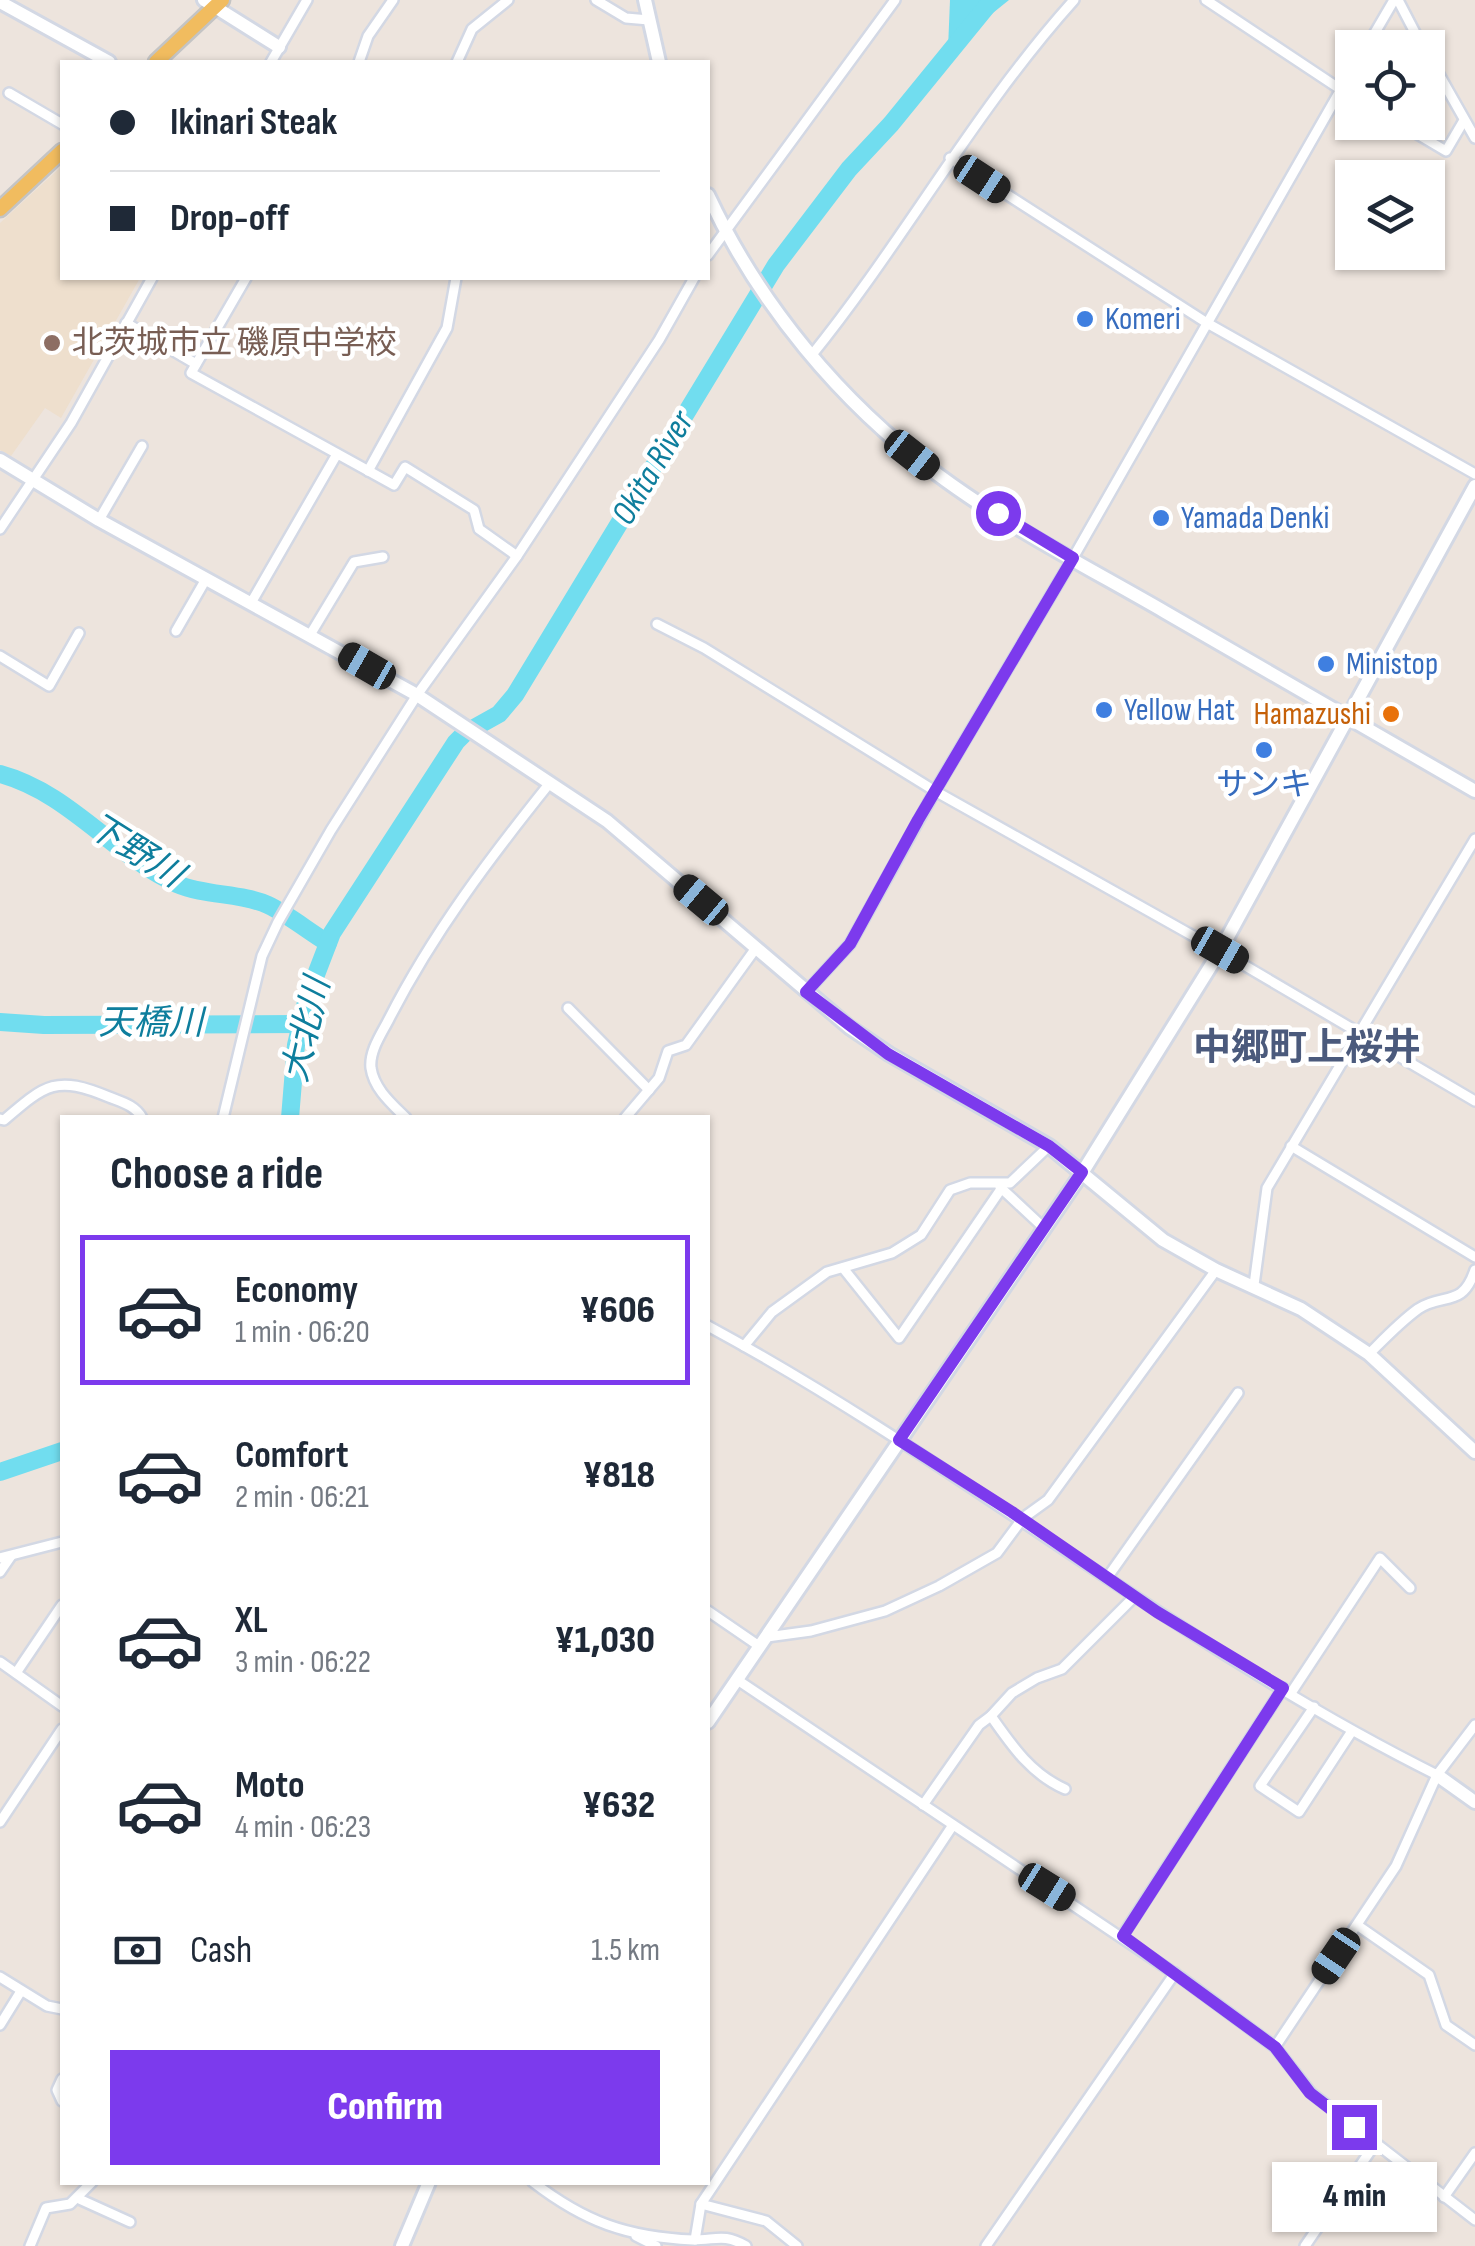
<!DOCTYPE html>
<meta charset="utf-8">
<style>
:root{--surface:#fff;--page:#f6f6f7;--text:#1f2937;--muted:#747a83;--line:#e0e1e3;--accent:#7c3aed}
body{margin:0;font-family:"Sofia Sans Condensed","Noto Sans JP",sans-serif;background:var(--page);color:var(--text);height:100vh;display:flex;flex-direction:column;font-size:38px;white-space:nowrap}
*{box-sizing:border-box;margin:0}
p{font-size:32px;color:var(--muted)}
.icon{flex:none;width:55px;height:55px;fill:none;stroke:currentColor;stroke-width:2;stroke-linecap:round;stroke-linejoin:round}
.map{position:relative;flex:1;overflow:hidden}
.drawer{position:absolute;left:60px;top:1115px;width:650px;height:1070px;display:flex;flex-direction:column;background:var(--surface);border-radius:0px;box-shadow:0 2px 8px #0004}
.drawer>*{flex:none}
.guide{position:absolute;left:60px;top:60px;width:650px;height:220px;border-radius:0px;box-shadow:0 2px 8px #0004;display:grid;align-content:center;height:220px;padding:0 50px;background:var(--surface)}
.fabs{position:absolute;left:1335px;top:30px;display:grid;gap:20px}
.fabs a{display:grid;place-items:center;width:110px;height:110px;border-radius:0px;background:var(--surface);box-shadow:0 2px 8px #0004;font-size:50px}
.end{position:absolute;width:45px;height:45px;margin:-22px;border:12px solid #7c3aed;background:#fff;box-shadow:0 0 0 5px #fff}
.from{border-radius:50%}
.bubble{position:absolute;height:70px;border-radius:0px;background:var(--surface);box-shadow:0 2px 8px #0004;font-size:32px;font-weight:800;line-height:70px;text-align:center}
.car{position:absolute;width:30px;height:60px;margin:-30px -15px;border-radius:12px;box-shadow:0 0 8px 2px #0007;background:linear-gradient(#222 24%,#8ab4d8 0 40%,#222 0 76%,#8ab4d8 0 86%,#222 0)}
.guide b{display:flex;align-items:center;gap:35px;height:95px;font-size:38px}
.guide b+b{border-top:2px solid var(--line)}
.guide i{width:25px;height:25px;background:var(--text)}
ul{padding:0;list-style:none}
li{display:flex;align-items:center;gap:30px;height:150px;margin:0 20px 15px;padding:0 30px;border:5px solid transparent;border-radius:0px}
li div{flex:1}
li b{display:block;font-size:38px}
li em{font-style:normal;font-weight:800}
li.current{border-color:var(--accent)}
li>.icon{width:90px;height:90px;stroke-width:1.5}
h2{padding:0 50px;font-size:45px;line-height:120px}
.pay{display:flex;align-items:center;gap:25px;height:110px;padding:0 50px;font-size:38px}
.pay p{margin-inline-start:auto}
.button{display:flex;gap:20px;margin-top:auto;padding:20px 50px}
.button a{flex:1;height:115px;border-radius:0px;background:var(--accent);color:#fff;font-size:40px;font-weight:800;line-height:115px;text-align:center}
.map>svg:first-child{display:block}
</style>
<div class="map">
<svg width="1475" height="2246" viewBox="0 0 1475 2246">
<rect width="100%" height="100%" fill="#ede4dd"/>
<!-- education -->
<path fill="#eedfcd" d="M62,166V278H140L61,418L45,408L11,456L0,450V223Z"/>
<!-- water -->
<path fill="#71ddef" d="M950,0H1009L948,49Z"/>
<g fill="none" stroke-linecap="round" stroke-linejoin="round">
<!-- river -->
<g stroke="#71ddef" stroke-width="18">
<path d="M0,774C70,793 113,855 177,884C205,896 242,893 268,905C289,915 308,931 328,943"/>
<path d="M0,1022L44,1025L301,1024"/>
<path d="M290,1118L296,1045L307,998L332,933L456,742L465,733L499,714L515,695L776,265L849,169L891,124L992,0"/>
<path d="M0,1472L62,1451"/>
</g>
<!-- street casing -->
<g stroke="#d3d8e4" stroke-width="14">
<g id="street">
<path d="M596,0L626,18L649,20"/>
<path d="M1206,0L1352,97"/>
<path d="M1398,0L1423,48"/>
<path d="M1366,48L1394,0"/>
<path d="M1428,55L1475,138"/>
<path d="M271,62L307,0"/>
<path d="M359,62L368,36L393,0"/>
<path d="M457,62L472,29L508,0"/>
<path d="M9,93L62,124"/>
<path d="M1397,122L1446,151L1463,122"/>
<path d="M950,158L1207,323L1475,474"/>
<path d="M708,255L895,0"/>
<path d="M246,278L191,373L394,485L405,467L474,510L479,529L517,556"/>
<path d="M126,323L196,364"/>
<path d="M811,356C904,241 975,110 1074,0"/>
<path d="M368,471L447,328L456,278"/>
<path d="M99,520L142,446"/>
<path d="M0,529L71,423L152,278"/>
<path d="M251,603L337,454"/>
<path d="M657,624L704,648L935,791L1220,951L1475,1101"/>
<path d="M176,631L206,579"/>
<path d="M310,635L354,562L383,557"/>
<path d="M0,656L49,686L79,633"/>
<path d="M806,992L850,944L935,791L1073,558L1352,70"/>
<path d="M568,1008L649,1090"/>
<path d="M223,1118L262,956L278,922L331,830L417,695L517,556L659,340L694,278"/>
<path d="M406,1118C392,1104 374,1089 371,1068C369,1051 382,1033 389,1019C433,933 489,859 549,784"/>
<path d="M625,1118L659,1078L668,1051L686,1045L756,948"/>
<path d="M0,1119L4,1120C46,1084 56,1075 109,1097C121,1102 135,1105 142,1118"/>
<path d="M1291,1146L1475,1257"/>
<path d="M1000,1187L1044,1228"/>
<path d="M843,1268L899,1338L1001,1189"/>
<path d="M1254,1285L1267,1188L1475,839"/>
<path d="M708,1326C959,1462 1181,1648 1437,1775"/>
<path d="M744,1346L772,1312L827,1272L892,1253L921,1235L950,1190L970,1183H1010L1049,1146"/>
<path d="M1369,1354C1385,1338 1400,1322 1418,1309C1443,1292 1462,1309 1475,1270"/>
<path d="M0,1558L62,1542"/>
<path d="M0,1572L11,1556"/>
<path d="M1107,1578L1238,1393"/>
<path d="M708,1611L759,1646"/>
<path d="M767,1637L811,1631L885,1611L939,1586L997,1553L1023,1518L1048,1500L1216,1270"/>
<path d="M0,1662L62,1706"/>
<path d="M16,1673L62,1605"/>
<path d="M736,1679L1180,1977L1275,2047L1311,2093L1475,2220"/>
<path d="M1291,1693L1380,1558L1410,1588"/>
<path d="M1314,1707L1260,1786L1299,1812L1352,1731"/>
<path d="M991,1716L1012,1693L1037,1678L1062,1669L1134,1597"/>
<path d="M923,1805L979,1725L991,1716C1012,1746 1031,1774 1065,1789"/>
<path d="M0,1822L62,1729"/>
<path d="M1357,1925L1429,1975L1446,2025L1475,2045"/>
<path d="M1123,1935L1283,1688"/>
<path d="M0,1977L47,2006L62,2009"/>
<path d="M0,2025L21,1991"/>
<path d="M1275,2047L1396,1866L1437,1775L1475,1725"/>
<path d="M62,2079L57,2090L62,2101"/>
<path d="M533,2182C585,2222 627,2237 693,2240C717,2240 723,2233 746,2246"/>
<path d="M1444,2197L1475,2153"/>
<path d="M77,2198L130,2222"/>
<path d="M701,2204L766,2221L797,2246"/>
<path d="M636,2236L656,2246"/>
<path d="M695,2240L701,2204L953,1825"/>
<path d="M30,2246L46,2208L70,2204L92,2182"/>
<path d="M986,2246L1175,1973"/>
<path d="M1305,2246L1375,2144"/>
</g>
</g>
<!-- secondary casing -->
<g stroke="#d3d8e4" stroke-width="18">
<g id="secondary">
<path d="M204,0L279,47"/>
<path d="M645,0L659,62"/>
<path d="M0,2L109,62"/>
<path d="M708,195C759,304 840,402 937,474C1008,527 1089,568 1165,612C1269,671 1372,731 1475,791"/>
<path d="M0,460L99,520L417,695L607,821L849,1027L889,1054L1049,1146L1163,1240L1216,1270L1301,1309L1369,1354L1475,1452"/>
<path d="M708,1722L1082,1173L1220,951L1475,486"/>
<path d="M1437,1775L1475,1802"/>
<path d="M402,2246L429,2182"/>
</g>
</g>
<!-- primary casing -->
<g stroke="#c4c4c4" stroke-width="19">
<g id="primary">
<path d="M156,62L222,0"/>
<path d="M0,209L62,151"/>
</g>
</g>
<!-- street -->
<use href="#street" stroke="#fff" stroke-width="9"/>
<!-- secondary -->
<use href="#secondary" stroke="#fff" stroke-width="12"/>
<!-- primary -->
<use href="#primary" stroke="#f1bc5f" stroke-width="14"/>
</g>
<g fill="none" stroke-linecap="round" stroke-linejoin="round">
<!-- route -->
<path stroke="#7c3aed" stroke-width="12" d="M998,513L1073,558L918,820L850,944L806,992L888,1054L1049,1146L1082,1172L899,1440L1012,1512L1157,1612L1283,1688L1123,1936L1275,2047L1310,2093L1354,2127"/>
</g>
<!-- markers -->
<g fill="#3f7fe0" stroke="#fff" stroke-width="4">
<circle cx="1085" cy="319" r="10"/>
<circle cx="1161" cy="518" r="10"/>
<circle cx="1326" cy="664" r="10"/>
<circle cx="1104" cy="710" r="10"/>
<circle cx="1264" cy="750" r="10"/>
</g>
<circle fill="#8d6e63" stroke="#fff" stroke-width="4" cx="52" cy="343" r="10"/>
<circle fill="#e8710a" stroke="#fff" stroke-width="4" cx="1391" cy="714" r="10"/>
<g text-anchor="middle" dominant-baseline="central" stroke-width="9" stroke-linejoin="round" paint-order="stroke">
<!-- shop labels -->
<g font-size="32" fill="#366cbe" stroke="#fff" text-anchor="start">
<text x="1105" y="319">Komeri</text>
<text x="1181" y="518">Yamada Denki</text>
<text x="1346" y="664">Ministop</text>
<text x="1124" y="710">Yellow Hat</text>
<text x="1264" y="785" text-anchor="middle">サンキ</text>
</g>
<!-- education labels -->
<g font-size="32" fill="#785e54" stroke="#fff" text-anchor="start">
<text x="72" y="343">北茨城市立 磯原中学校</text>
</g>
<!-- food labels -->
<g font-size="32" fill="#c56008" stroke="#fff" text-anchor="end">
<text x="1371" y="714">Hamazushi</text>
</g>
<!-- water labels -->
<g font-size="35" font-style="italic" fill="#0e7e9d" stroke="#fff">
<text transform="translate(653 468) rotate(-59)">Okita River</text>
<text transform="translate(135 851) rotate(32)">下野川</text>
<text x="151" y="1023">天橋川</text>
<text transform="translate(307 1030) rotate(-77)">大北川</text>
</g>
<!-- quarter labels -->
<g font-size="38" font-weight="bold" fill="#4b5a7c" stroke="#fff">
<text x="1307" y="1048">中郷町上桜井</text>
</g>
</g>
</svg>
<div class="fabs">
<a><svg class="icon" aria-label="locate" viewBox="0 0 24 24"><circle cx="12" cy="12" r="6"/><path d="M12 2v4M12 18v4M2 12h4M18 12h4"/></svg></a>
<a><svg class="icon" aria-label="layers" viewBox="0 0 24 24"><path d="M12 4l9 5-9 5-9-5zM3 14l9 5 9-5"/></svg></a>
</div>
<i class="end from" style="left:998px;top:513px"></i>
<i class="end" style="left:1354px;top:2127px"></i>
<div class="bubble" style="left:1272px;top:2162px;width:165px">4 min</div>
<i class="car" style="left:982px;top:179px;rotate:123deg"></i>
<i class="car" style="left:912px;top:455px;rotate:128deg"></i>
<i class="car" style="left:367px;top:666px;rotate:300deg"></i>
<i class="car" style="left:701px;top:900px;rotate:310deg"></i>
<i class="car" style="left:1220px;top:950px;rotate:120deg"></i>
<i class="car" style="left:1047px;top:1887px;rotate:122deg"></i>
<i class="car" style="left:1336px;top:1956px;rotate:214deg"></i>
<div class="guide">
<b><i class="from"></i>Ikinari Steak</b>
<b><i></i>Drop-off</b>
</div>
<section class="drawer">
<h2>Choose a ride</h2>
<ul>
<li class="current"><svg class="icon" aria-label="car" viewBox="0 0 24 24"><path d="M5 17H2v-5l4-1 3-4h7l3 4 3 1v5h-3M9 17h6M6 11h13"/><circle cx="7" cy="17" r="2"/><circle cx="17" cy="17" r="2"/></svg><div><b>Economy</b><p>1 min · 06:20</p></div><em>¥606</em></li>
<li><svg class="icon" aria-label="car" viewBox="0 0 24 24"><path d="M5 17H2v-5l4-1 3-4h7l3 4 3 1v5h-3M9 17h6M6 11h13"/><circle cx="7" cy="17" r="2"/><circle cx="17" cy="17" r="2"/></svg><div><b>Comfort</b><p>2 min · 06:21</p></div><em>¥818</em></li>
<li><svg class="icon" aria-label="car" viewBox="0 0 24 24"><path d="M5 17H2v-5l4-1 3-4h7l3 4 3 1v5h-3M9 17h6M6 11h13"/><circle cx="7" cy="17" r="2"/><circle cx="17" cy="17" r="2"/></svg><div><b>XL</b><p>3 min · 06:22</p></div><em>¥1,030</em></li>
<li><svg class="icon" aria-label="car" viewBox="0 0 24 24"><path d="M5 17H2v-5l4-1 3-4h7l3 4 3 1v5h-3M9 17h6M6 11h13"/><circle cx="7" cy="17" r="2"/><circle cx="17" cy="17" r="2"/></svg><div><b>Moto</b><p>4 min · 06:23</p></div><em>¥632</em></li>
</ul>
<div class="pay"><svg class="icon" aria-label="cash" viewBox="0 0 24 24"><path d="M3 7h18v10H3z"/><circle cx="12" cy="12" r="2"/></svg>Cash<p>1.5 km</p></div>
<div class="button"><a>Confirm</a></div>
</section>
</div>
